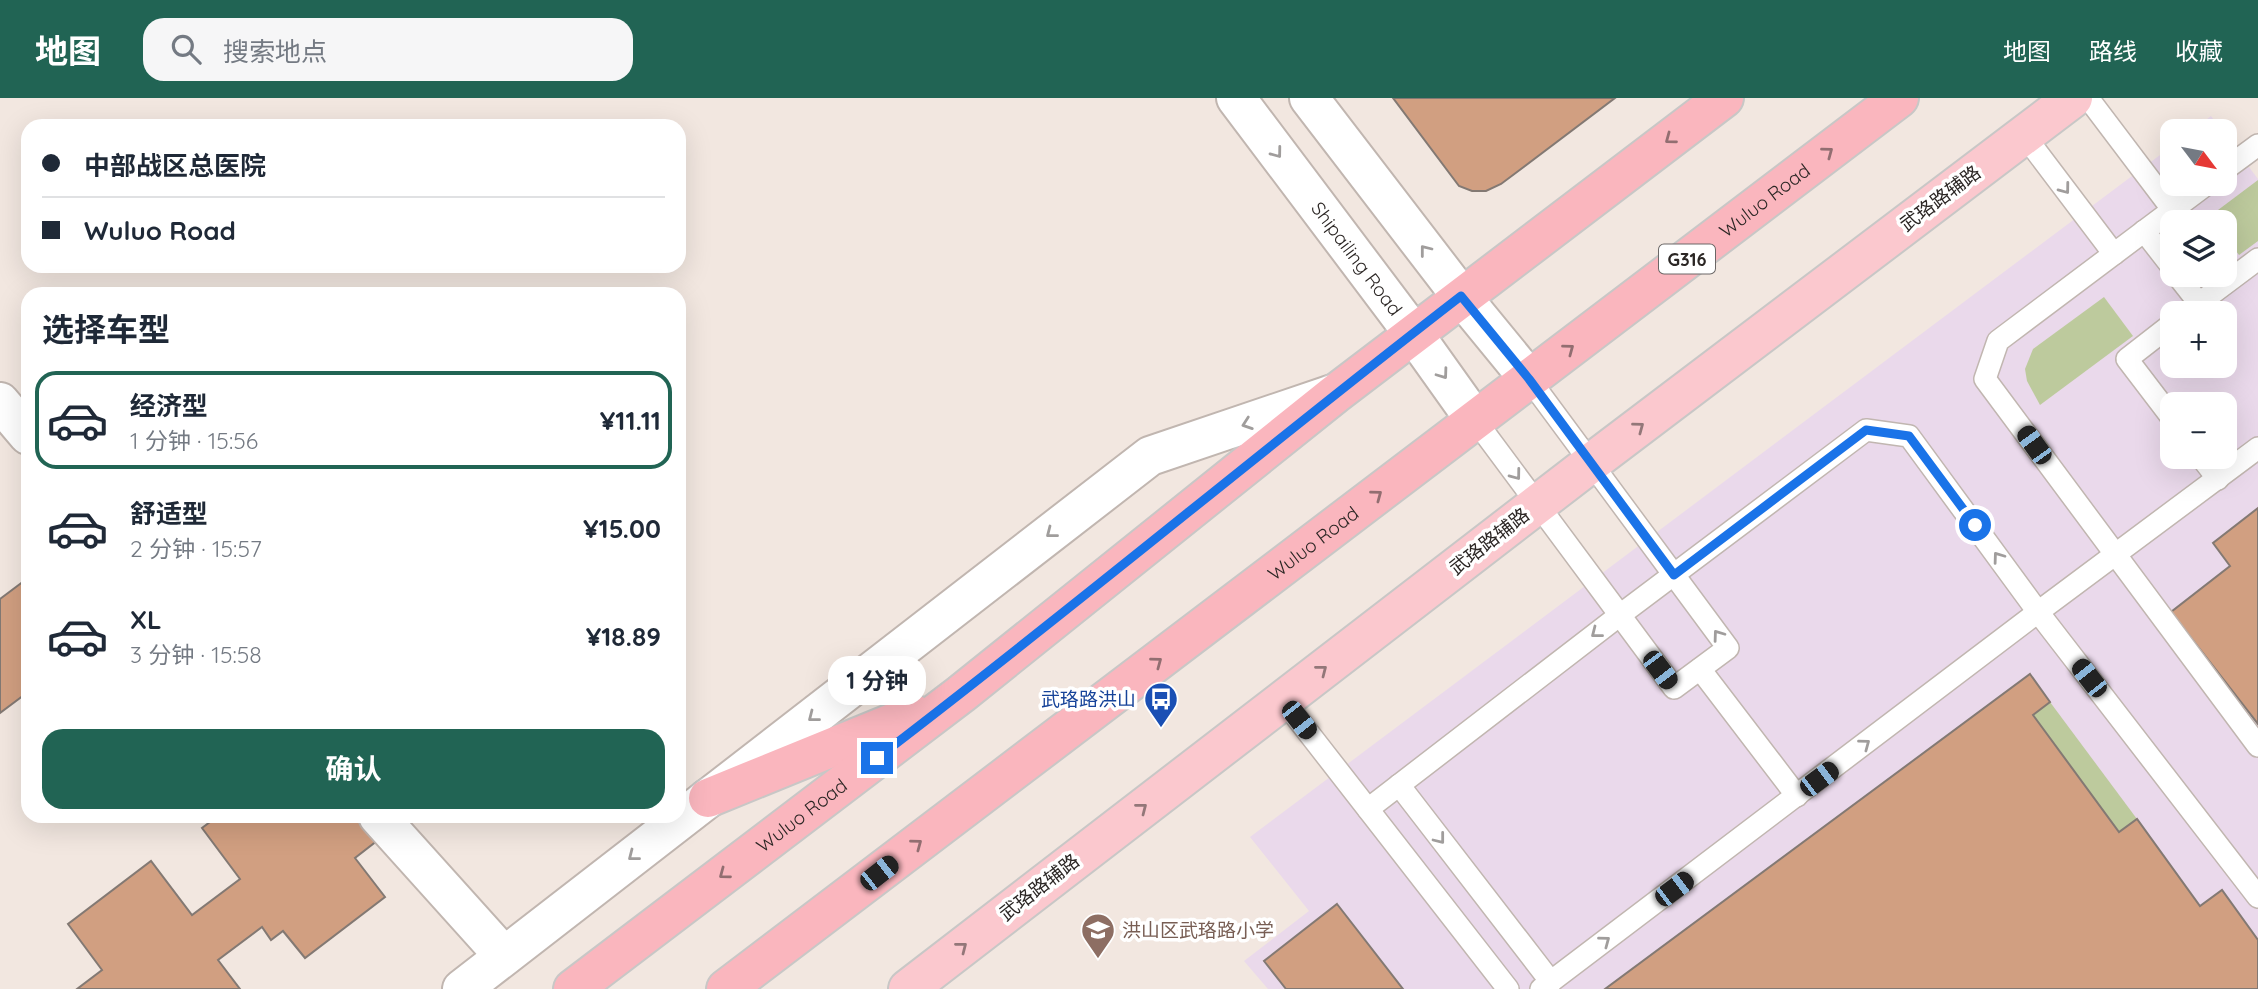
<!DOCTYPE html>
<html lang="zh">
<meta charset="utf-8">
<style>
:root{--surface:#fff;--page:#f6f6f7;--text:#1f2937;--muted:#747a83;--line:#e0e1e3;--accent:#216454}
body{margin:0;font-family:Quicksand,"Noto Sans SC",sans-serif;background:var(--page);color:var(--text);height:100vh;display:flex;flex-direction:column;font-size:26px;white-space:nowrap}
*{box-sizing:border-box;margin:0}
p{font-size:23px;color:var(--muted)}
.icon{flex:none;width:38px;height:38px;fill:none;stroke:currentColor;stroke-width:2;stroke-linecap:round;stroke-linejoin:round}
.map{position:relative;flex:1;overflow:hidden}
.details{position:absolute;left:21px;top:189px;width:665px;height:536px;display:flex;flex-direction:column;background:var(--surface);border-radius:21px;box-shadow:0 7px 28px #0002}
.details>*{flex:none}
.top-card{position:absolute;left:21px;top:21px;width:665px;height:154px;border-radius:21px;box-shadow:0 7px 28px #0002;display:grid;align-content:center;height:154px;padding:0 21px;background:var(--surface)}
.needle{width:46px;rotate:122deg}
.buttons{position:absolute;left:2160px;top:21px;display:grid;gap:14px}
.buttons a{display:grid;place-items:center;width:77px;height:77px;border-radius:14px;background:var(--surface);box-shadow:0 7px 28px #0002;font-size:35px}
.end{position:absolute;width:32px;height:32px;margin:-16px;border:9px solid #1a73e8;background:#fff;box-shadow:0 0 0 4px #fff}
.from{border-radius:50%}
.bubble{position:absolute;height:49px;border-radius:21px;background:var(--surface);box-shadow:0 7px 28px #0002;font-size:23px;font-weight:700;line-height:49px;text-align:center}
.car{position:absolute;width:21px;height:42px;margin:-21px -10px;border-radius:9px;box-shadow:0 0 5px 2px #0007;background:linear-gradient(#222 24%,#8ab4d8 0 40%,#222 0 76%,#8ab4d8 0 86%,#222 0)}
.top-card b{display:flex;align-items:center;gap:24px;height:66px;font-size:26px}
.top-card b+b{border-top:2px solid var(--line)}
.top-card i{width:18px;height:18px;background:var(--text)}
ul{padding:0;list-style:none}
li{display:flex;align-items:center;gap:21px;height:98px;margin:0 14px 10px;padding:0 7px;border:4px solid transparent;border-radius:21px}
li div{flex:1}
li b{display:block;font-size:26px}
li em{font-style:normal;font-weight:700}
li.on{border-color:var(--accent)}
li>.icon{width:63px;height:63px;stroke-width:1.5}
h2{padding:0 21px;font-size:32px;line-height:84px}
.cta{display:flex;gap:14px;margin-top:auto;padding:14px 21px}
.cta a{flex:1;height:80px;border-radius:21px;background:var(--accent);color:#fff;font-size:28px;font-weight:700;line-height:80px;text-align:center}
header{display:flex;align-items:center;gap:42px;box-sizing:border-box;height:98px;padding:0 35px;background:var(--accent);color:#fff}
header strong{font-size:33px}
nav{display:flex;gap:38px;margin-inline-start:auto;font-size:24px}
.search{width:490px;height:63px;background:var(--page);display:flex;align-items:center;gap:18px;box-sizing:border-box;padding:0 24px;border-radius:21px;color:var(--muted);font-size:26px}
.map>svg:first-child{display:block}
</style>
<header>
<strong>地图</strong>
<div class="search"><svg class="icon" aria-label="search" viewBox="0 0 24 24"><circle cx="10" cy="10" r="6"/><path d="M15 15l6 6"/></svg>搜索地点</div>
<nav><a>地图</a><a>路线</a><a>收藏</a></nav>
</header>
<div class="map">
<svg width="2258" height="891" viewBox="0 0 2258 891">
<rect width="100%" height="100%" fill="#f2e7e0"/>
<!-- medical -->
<g fill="#ead9eb" fill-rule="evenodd">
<path d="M2211,18L2222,33H2191Z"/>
<path d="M2224,36L2258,81V891H1268L1244,863L1309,813L1250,739L2172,48V86H2224ZM2172,124H2224V177H2172ZM2172,215H2224V268H2172ZM2172,306H2224V359H2172Z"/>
</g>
<!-- green -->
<g fill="#bdca9d">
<path d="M2258,82V143L2239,157L2224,137V124H2215L2210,118Z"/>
<path d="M2104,199L2133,238L2040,307L2027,283L2025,271L2033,251Z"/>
<path d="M2050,604L2137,721L2119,734L2033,617Z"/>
</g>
<!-- building -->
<g fill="#d19f81" stroke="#837973" stroke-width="2">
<path d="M1393,0H1615L1501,86L1486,93H1472L1459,88Z"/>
<path d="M2258,410V626L2171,514L2230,468L2213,445Z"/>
<path d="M28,480V594L0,615V501Z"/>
<path d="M2030,576L2050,604L2033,617L2119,734L2137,721L2200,808L2222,792L2258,842V891H1605Z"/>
<path d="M218,718H359L378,742L355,760L385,799L305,860L283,833L271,842L262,829L218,862L240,891H77L102,872L68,826L151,763L192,817L240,781L202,730Z"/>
<path d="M1337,806L1403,891H1286L1264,863Z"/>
</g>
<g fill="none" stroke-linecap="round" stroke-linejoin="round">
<!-- service casing -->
<g stroke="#c1b6b0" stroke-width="24">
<g id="service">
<path d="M2088,0L2172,111"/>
<path d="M2024,37L2114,156"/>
<path d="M2224,72L2258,47"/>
<path d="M2207,86L1998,243L1985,281L2258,648"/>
<path d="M2144,133L2172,169"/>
<path d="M2177,177L2199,205"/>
<path d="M2186,215L2258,161"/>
<path d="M2172,226L2127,261L2172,320"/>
<path d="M1475,322L1674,590L1728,550L1529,281"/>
<path d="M2201,359L2218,381"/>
<path d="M1700,571L1797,698"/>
<path d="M1283,602L1508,891"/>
<path d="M1399,687L1551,884"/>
<path d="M1368,711L1620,517L1866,332L1909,338L2038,514L2258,799"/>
<path d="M1541,891L2038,514L2258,350"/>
</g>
</g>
<!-- minor casing -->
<g stroke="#c1b6b0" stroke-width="42">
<g id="minor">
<path d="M0,304L28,337"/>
<path d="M378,718L504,858"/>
<path d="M462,891L1150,358L1333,296"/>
</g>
</g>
<!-- secondary casing -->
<g stroke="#c1b6b0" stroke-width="42">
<g id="secondary">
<path id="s1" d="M1236,0L1413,235L1475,322"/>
<path d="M1309,0L1461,198L1529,281"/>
</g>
</g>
<!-- primary casing -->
<g stroke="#c8c7c6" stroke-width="42">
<path id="primary" d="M908,891L1591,365L2073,0"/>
</g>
<!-- trunk casing -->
<g stroke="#c8c7c6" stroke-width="42">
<g id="trunk">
<path d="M708,700L914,616"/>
<path id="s2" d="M573,891L961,596L1335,296L1724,0"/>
<path id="s3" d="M726,891L1899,0"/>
</g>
</g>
<!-- service -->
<use href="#service" stroke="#fff" stroke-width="21"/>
<!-- minor -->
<use href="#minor" stroke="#fff" stroke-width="38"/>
<!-- secondary -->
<use href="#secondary" stroke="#fff" stroke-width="38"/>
<!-- primary -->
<use href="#primary" stroke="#fbc8ce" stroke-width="38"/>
<!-- trunk -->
<use href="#trunk" stroke="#fab6be" stroke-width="38"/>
</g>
<!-- one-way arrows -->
<defs><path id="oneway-chevron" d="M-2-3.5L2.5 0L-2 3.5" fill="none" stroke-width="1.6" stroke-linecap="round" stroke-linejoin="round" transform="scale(1.75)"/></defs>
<g stroke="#926e71">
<use href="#oneway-chevron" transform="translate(1670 41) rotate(143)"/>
<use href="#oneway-chevron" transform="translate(1828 54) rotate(-37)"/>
<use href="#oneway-chevron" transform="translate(1569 251) rotate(-37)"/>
<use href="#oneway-chevron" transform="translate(1377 397) rotate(-37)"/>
<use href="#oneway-chevron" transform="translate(1157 564) rotate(-37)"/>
<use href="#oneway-chevron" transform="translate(917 746) rotate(-37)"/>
<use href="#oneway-chevron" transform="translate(724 776) rotate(143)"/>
</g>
<g stroke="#a09d9c">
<use href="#oneway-chevron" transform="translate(1277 55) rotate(53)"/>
<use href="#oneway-chevron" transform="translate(2065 91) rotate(53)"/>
<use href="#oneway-chevron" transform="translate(1425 152) rotate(-128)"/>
<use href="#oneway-chevron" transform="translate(1443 276) rotate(54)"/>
<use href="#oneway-chevron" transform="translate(1247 326) rotate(161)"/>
<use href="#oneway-chevron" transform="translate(1516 377) rotate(53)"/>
<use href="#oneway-chevron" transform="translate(1051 435) rotate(142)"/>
<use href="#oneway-chevron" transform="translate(1998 459) rotate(-126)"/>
<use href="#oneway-chevron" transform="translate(1596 535) rotate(142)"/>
<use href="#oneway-chevron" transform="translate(1718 537) rotate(-126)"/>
<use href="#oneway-chevron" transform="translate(813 619) rotate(142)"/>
<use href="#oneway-chevron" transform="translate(1865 646) rotate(-37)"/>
<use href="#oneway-chevron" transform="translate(1440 741) rotate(52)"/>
<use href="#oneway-chevron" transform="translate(633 758) rotate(142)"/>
<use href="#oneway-chevron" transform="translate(1605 843) rotate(-37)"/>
</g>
<g stroke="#937779">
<use href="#oneway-chevron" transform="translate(1639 329) rotate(-37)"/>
<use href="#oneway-chevron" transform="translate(1322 572) rotate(-38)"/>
<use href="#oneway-chevron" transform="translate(1142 710) rotate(-38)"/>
<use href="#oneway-chevron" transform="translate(962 849) rotate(-38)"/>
</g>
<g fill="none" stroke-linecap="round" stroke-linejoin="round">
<!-- route -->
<path stroke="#1a73e8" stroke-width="9" d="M877,660C1074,510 1264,350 1461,198L1529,281L1674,477L1866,332L1909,338L1975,427"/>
</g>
<!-- icons -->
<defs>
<g id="bus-pin" transform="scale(1.75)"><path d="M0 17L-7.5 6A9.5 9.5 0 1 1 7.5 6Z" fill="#1a4fb4" stroke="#fff"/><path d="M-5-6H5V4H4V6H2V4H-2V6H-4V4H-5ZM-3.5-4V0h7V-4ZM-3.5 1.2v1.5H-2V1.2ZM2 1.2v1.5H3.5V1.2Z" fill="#fff"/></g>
<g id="school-pin" transform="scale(1.75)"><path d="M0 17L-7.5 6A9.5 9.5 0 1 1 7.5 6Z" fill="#8d6e63" stroke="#fff"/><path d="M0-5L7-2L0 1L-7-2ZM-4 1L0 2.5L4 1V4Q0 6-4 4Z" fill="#fff"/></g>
</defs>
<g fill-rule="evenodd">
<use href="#bus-pin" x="1161" y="601"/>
<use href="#school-pin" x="1098" y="832"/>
</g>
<g text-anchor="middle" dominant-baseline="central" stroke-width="7" stroke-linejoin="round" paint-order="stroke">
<!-- shield labels -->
<rect fill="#fff" stroke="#6b6766" stroke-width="2" x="1659" y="146.5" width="56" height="29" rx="5"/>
<g font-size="18" font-weight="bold" fill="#2b2624">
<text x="1687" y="161">G316</text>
</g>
<!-- street labels -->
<g font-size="19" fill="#2b2624" stroke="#fff">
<text transform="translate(1940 100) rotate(-37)">武珞路辅路</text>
<text stroke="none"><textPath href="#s3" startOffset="1304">Wuluo Road</textPath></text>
<text stroke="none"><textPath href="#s1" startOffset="201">Shipailing Road</textPath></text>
<text transform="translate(1489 443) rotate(-38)">武珞路辅路</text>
<text stroke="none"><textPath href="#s3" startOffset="737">Wuluo Road</textPath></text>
<text stroke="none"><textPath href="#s2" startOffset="287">Wuluo Road</textPath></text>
<text transform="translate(1039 789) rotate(-38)">武珞路辅路</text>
</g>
<!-- transit labels -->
<g font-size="19" fill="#164399" stroke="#fff" text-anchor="end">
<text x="1136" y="601">武珞路洪山</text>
</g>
<!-- education labels -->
<g font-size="19" fill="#785e54" stroke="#fff" text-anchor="start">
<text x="1122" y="832">洪山区武珞路小学</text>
</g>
</g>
</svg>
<div class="buttons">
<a><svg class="needle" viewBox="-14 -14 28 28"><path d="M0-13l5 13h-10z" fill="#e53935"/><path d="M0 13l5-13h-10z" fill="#747a83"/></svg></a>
<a><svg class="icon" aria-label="layers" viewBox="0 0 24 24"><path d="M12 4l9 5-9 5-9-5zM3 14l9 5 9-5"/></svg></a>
<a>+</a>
<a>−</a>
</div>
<i class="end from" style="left:1975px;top:427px"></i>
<i class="end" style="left:877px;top:660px"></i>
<div class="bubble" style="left:828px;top:558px;width:98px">1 分钟</div>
<i class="car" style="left:2034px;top:347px;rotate:324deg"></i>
<i class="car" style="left:1660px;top:572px;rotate:143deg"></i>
<i class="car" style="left:2089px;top:580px;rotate:322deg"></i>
<i class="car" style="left:1299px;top:622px;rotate:142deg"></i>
<i class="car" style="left:1819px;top:681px;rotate:53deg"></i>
<i class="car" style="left:879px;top:775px;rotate:52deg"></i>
<i class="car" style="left:1674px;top:791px;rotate:53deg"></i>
<div class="top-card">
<b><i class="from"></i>中部战区总医院</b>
<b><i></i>Wuluo Road</b>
</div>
<section class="details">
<h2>选择车型</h2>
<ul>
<li class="on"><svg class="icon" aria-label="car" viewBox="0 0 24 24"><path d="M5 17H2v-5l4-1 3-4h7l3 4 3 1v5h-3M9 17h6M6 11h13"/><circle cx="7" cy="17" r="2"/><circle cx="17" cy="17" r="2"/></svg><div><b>经济型</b><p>1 分钟 · 15:56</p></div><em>¥11.11</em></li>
<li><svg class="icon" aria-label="car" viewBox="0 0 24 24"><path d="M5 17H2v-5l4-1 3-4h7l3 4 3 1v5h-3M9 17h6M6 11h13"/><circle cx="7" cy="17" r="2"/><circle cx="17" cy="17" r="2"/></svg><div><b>舒适型</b><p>2 分钟 · 15:57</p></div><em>¥15.00</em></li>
<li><svg class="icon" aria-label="car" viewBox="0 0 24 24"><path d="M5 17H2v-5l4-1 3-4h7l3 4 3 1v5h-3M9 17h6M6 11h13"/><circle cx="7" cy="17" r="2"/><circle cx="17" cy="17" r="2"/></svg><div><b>XL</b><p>3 分钟 · 15:58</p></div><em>¥18.89</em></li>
</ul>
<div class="cta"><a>确认</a></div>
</section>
</div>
